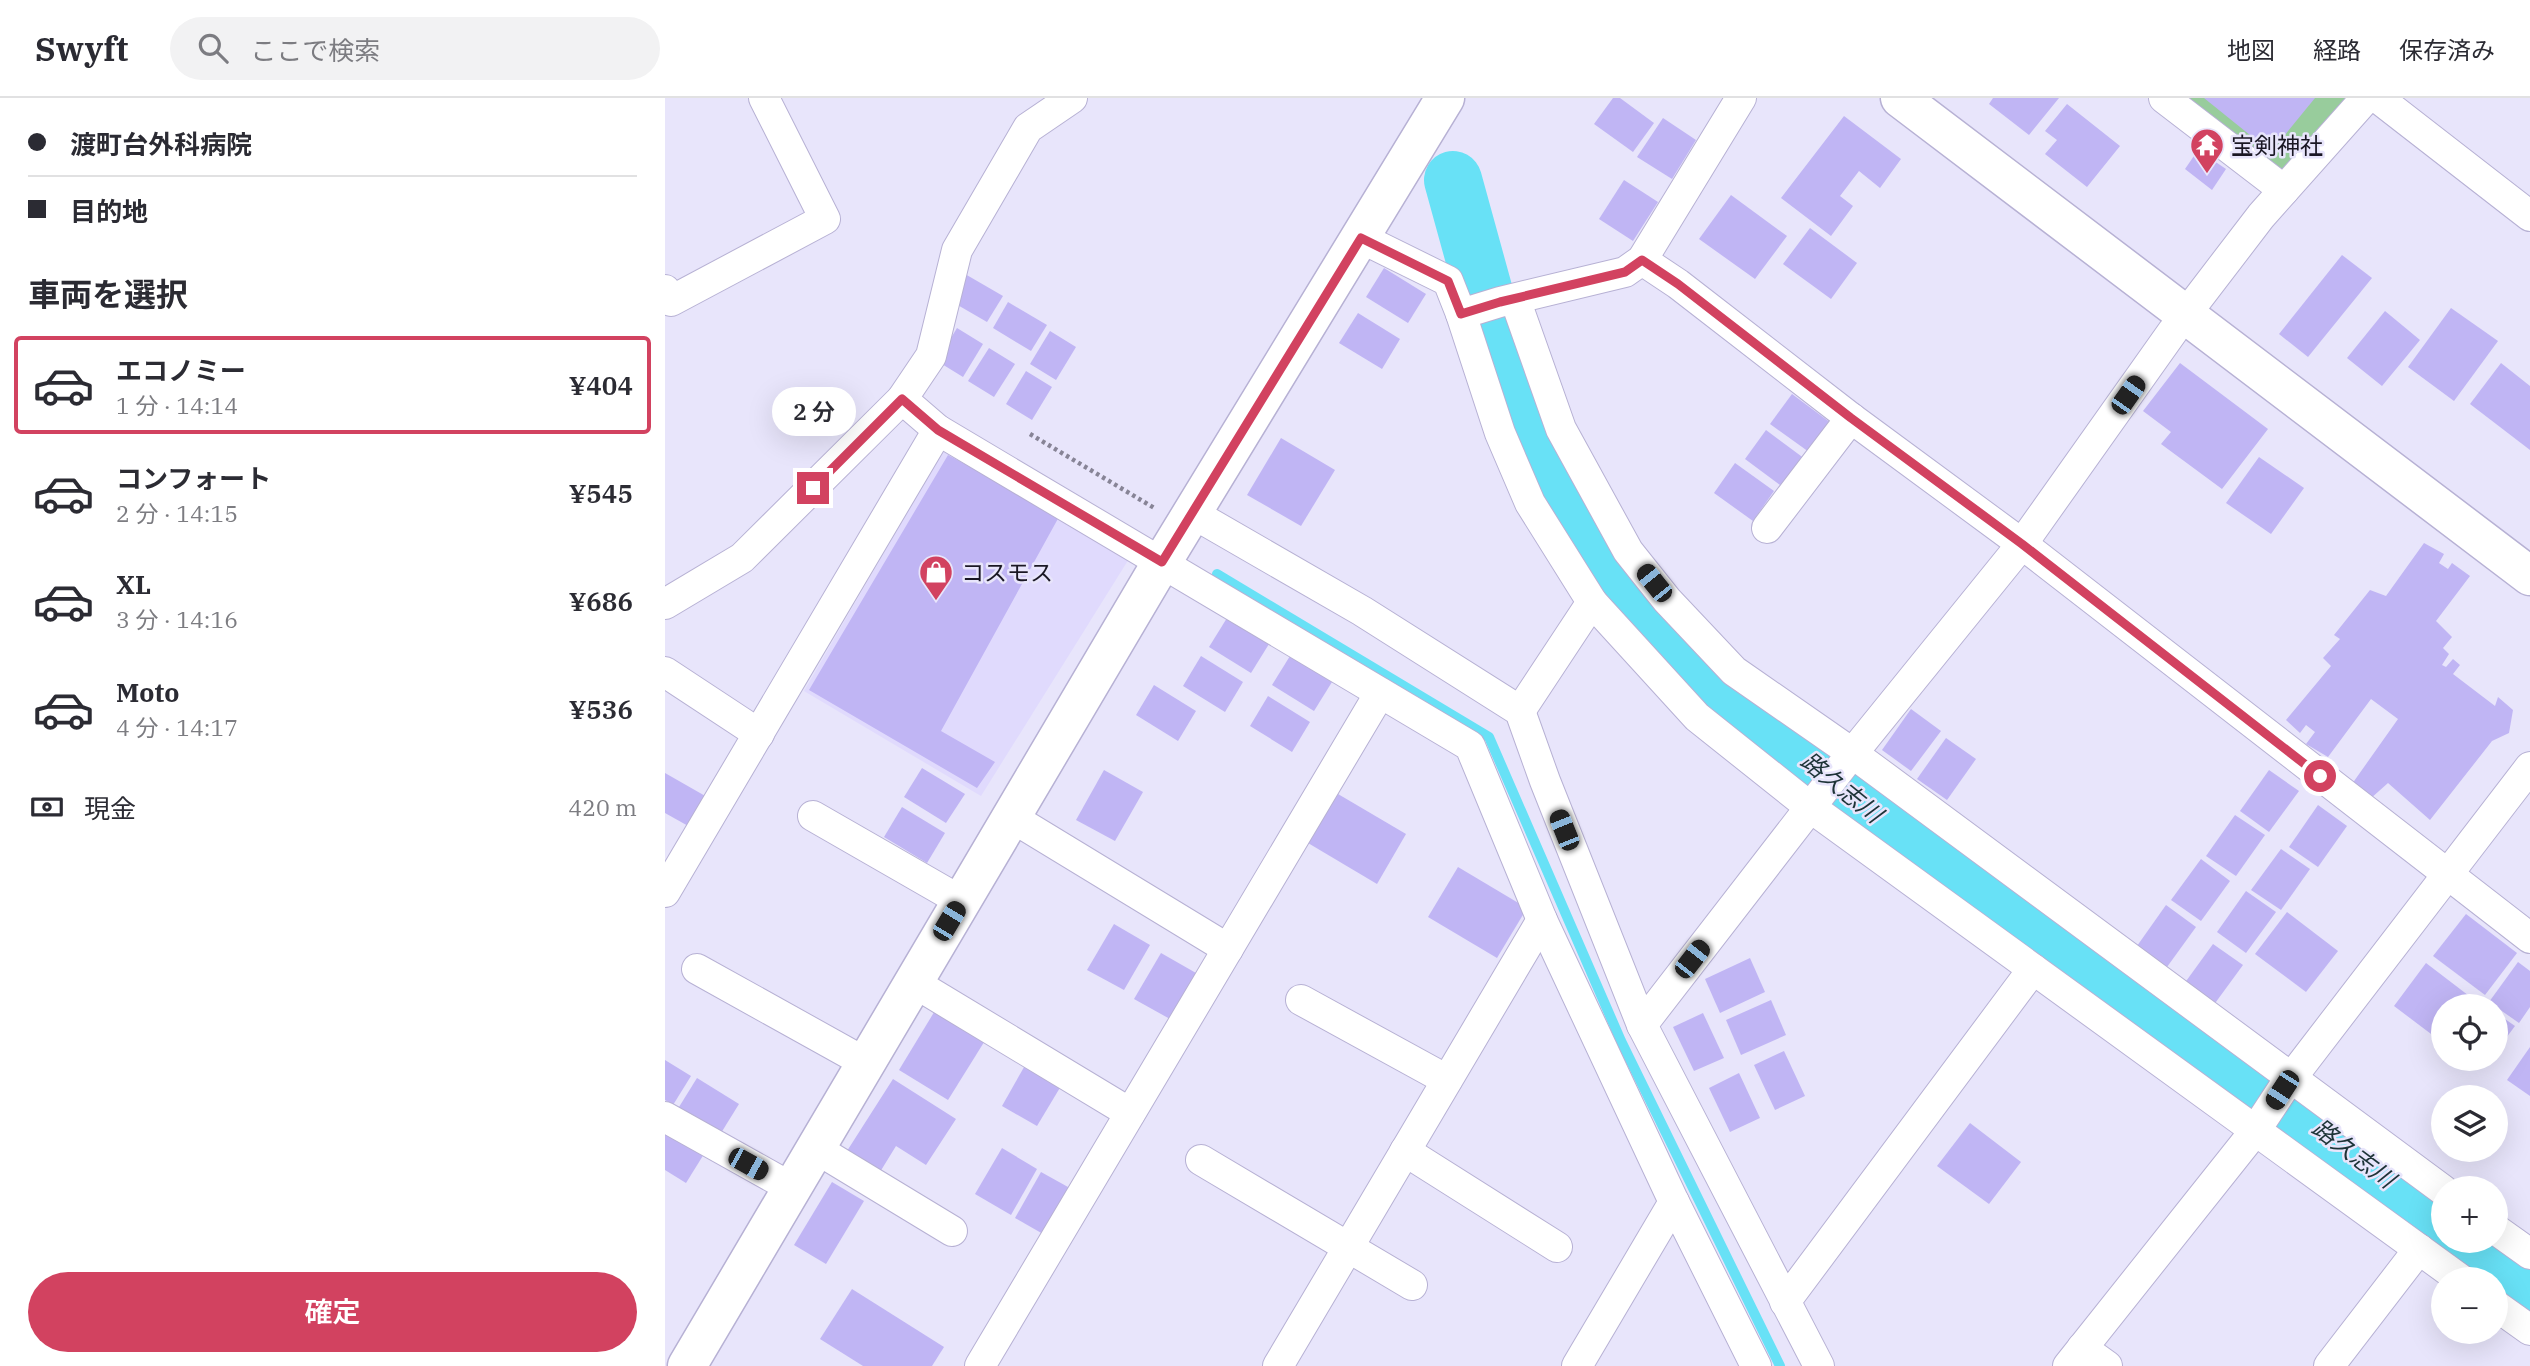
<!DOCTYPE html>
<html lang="ja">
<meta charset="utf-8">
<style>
:root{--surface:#fff;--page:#f2f2f3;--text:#2b2b33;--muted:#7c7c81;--line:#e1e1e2;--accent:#d24260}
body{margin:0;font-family:"IBM Plex Serif","Noto Sans JP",serif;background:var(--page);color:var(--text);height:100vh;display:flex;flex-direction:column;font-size:26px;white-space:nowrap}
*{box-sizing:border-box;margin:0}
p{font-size:23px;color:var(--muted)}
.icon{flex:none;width:38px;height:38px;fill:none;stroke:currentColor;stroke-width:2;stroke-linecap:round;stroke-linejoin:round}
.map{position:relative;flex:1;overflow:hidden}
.drawer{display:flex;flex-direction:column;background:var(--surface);width:665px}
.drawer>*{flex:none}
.top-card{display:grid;align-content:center;height:154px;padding:0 28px;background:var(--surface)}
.controls{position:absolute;left:1766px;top:896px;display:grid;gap:14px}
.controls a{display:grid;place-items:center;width:77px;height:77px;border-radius:50%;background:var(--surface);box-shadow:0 7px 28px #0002;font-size:35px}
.end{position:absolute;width:32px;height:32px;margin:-16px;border:9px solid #d24260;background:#fff;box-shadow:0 0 0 4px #fff}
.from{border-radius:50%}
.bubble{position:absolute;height:49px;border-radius:24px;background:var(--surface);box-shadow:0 7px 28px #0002;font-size:23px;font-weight:600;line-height:49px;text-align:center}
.car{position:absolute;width:21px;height:42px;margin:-21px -10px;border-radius:9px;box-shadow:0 0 5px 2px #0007;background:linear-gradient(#222 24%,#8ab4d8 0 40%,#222 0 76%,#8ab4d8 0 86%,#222 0)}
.top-card b{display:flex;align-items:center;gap:24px;height:66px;font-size:26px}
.top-card b+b{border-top:2px solid var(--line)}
.top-card i{width:18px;height:18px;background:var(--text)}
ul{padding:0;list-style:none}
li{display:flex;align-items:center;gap:21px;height:98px;margin:0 14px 10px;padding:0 14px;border:4px solid transparent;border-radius:7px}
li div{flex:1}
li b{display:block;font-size:26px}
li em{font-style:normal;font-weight:600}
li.current{border-color:var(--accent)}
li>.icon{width:63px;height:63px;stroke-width:1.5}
h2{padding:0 28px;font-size:32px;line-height:84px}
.pay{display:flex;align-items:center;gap:18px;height:77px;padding:0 28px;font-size:26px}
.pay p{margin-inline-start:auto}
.cta{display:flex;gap:14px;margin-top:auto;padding:14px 28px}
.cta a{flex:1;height:80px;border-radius:42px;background:var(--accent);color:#fff;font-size:28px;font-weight:600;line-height:80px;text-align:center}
header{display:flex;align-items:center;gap:42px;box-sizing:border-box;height:98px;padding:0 35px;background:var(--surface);border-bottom:2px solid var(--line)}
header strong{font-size:33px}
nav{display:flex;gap:38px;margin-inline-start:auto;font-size:24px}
.search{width:490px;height:63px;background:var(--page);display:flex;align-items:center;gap:18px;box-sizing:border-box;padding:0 24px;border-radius:38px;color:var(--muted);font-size:26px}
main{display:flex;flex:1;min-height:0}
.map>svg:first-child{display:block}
</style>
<header>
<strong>Swyft</strong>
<div class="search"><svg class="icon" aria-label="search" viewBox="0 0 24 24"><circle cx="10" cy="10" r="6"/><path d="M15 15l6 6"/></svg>ここで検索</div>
<nav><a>地図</a><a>経路</a><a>保存済み</a></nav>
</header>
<main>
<section class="drawer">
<div class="top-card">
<b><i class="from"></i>渡町台外科病院</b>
<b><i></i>目的地</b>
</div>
<h2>車両を選択</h2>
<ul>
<li class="current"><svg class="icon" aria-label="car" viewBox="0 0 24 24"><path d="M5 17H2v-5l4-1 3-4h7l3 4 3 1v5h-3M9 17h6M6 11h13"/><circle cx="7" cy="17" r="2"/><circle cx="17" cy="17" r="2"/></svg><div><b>エコノミー</b><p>1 分 · 14:14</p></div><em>¥404</em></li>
<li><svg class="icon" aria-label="car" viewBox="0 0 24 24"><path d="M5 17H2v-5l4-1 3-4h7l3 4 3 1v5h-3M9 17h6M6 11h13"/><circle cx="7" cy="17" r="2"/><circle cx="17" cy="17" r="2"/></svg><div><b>コンフォート</b><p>2 分 · 14:15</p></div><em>¥545</em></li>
<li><svg class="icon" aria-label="car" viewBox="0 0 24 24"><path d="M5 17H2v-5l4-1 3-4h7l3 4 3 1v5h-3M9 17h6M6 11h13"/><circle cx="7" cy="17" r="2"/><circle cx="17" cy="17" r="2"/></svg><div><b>XL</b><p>3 分 · 14:16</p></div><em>¥686</em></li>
<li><svg class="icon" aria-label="car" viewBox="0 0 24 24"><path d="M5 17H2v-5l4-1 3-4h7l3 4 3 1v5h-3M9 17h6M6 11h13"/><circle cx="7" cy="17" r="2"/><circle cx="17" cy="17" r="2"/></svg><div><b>Moto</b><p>4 分 · 14:17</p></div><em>¥536</em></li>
</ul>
<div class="pay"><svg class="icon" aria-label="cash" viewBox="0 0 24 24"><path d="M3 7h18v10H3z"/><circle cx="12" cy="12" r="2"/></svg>現金<p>420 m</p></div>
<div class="cta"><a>確定</a></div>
</section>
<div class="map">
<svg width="1865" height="1268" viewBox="0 0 1865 1268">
<rect width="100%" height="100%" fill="#e8e5fb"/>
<!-- built -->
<path fill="#e0dafd" d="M279,351L467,456L316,698L139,593Z"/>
<!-- green -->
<path fill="#98cc9c" d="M1509,0H1691L1615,82Z"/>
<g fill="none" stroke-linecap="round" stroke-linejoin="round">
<!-- stream -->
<path stroke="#68e1f6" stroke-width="10" d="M552,476L824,639L956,943L1115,1268"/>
<!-- river -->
<g stroke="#68e1f6" stroke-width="58">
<path d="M788,82L845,289L967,506L1184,699L1576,970L1778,1123"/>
<path d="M1805,1143L1865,1188"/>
</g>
</g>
<!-- building -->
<g fill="#c0b5f4">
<path d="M948,0H955L989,25L968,54L929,26Z"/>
<path d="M1328,0H1394L1364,37L1324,6Z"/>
<path d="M1539,0H1650L1606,54Z"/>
<path d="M1402,6L1455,48L1422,89L1380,56L1392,42L1380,33Z"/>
<path d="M1179,18L1236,61L1215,90L1194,73L1175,98L1188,108L1166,138L1116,100Z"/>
<path d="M998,20L1031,42L1007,81L972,59Z"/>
<path d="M1533,52L1561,71L1547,92L1520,71Z"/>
<path d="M959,82L993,104L968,143L934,121Z"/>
<path d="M1066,97L1122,138L1090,181L1034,141Z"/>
<path d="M1145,130L1192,165L1166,201L1118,166Z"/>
<path d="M1677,157L1707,180L1643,259L1614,236Z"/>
<path d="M719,170L761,196L743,225L701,199Z"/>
<path d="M300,176L338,198L322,224L284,202Z"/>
<path d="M343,204L382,227L366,253L328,230Z"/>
<path d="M1786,210L1833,243L1789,303L1743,269Z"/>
<path d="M1720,213L1755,242L1717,288L1682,260Z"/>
<path d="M693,215L735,241L717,271L674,245Z"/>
<path d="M292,230L318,246L298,279L272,263Z"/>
<path d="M385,233L411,249L391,282L365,266Z"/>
<path d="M324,250L350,266L329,299L303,283Z"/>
<path d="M1515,265L1603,331L1557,391L1496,346L1506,334L1478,313Z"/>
<path d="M1836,265L1865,288V352L1805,306Z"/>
<path d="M361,273L387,289L367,322L341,306Z"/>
<path d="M1127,296L1166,325L1144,354L1105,326Z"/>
<path d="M1101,332L1140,361L1119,390L1080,361Z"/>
<path d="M616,340L670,372L636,428L582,397Z"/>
<path d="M283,357L395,417L276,633L330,664L312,690L144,592Z"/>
<path d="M1594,359L1639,390L1606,436L1561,405Z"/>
<path d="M1070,365L1109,393L1088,423L1049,395Z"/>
<path d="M1759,445L1779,456L1774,465L1783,471L1787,465L1805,478L1771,523L1787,539L1778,550L1784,556L1777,567L1781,569L1788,561L1795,567L1788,576L1830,608L1833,599L1848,612L1844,635L1827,643L1765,722L1723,685L1705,701L1687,686L1733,621L1706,601L1663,659L1641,646L1650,634L1641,627L1635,635L1621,622L1666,568L1658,560L1675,541L1669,537L1705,492L1721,498Z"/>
<path d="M562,520L604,546L586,575L544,549Z"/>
<path d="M536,558L578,584L560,614L518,588Z"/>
<path d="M625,558L667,584L649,613L607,587Z"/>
<path d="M489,587L531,613L513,643L471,617Z"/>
<path d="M603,598L645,624L627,654L585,628Z"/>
<path d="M1246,611L1276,633L1246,673L1217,652Z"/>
<path d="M1281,640L1311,661L1282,702L1252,681Z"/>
<path d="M257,670L300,696L281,725L239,699Z"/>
<path d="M439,672L478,694L450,743L411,722Z"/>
<path d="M1604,672L1634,693L1604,734L1575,713Z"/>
<path d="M0,675L42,699L25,729L0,715Z"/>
<path d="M673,696L741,736L712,786L643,745Z"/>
<path d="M1653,707L1682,728L1653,769L1624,749Z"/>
<path d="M237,709L280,735L262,765L219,739Z"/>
<path d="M1570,717L1600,737L1571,778L1541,758Z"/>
<path d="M1616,751L1645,771L1616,812L1586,792Z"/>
<path d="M1536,761L1565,783L1536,823L1506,802Z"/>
<path d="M793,769L862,810L832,860L763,819Z"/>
<path d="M1581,793L1611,814L1581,855L1552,834Z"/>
<path d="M1501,807L1531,829L1502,869L1472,848Z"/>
<path d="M1622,814L1673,853L1641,894L1590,856Z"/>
<path d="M1801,816L1852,855L1820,897L1768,858Z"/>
<path d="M449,826L485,847L459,892L422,872Z"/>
<path d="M1548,846L1578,867L1548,908L1519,886Z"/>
<path d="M496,855L531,875L505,921L469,901Z"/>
<path d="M1085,860L1100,894L1055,915L1040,881Z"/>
<path d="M1853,864L1865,873V909L1854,925L1824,904Z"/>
<path d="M1761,865L1812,904L1809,908H1778V945L1729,908Z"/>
<path d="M1106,902L1121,937L1076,957L1061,922Z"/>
<path d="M271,911L321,941L283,1002L234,972Z"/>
<path d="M1830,914L1850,928L1830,955Z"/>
<path d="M1038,915L1059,960L1029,973L1008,929Z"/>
<path d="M1865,949V998L1842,982Z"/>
<path d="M1119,953L1140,998L1110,1012L1089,967Z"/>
<path d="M0,962L26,978L8,1007L0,1002Z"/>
<path d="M363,962L399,983L372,1028L337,1008Z"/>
<path d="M1074,975L1095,1020L1065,1034L1044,990Z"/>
<path d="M32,980L74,1006L56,1035L14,1009Z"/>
<path d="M228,981L291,1021L261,1067L231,1048L215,1074L182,1053Z"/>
<path d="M1305,1025L1356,1064L1324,1106L1272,1068Z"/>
<path d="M0,1032L39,1056L21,1085L0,1072Z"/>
<path d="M337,1050L372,1071L346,1117L310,1096Z"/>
<path d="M376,1074L412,1094L385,1140L350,1120Z"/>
<path d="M167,1084L199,1103L161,1166L129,1147Z"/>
<path d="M187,1191L279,1249L267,1268H198L155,1241Z"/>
</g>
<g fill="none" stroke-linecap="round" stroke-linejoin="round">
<!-- street casing -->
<g stroke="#b7b1d4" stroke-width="32">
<g id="street">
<path d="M1499,0L1619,92"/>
<path d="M1713,0L1865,118"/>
<path d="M696,140L783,183L796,216L835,204L960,174L977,162L1076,0"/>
<path d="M977,162L1013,186L1186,320L1357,446L1865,840"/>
<path d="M0,192L6,203L160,121L99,0"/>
<path d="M850,201L896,331L963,453L1002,502L1069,573L1187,655L1778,1092"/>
<path d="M796,216L835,335L865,405L927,504L1032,619L1145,709L1795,1181"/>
<path d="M237,301L273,332L805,648L877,822L1009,1104L1091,1268"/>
<path d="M527,415L697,513L855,613L880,683L977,927L1154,1268"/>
<path d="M1102,430L1186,320"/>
<path d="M0,506L77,460L237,301L266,258L292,152L363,30L407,0"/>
<path d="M0,574L94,636"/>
<path d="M855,613L927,504"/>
<path d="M148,718L296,803"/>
<path d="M346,719L563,851"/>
<path d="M0,794L273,332"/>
<path d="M32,871L201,965"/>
<path d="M248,884L465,1015"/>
<path d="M636,902L782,982"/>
<path d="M977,927L1178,667L1357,446L1508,233L1596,118L1701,0"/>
<path d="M0,1019L127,1090"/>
<path d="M150,1050L287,1133"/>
<path d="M740,1053L892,1149"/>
<path d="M536,1062L747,1187"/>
<path d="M1830,1131L1865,1156"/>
<path d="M1120,1204L1368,871"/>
<path d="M1830,1207L1865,1232"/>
<path d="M1417,1250L1442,1268"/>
<path d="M315,1268L715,595"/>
<path d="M613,1268L877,822"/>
<path d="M912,1268L1009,1104"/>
<path d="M1403,1268L1590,1033L1617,992L1865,669"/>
<path d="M1664,1268L1754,1151"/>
</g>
</g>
<!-- secondary casing -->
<g stroke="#b7b1d4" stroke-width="41">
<g id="secondary">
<path d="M1235,0L1865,478"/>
<path d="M22,1268L488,479L780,0"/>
</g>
</g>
<!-- path -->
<path stroke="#878496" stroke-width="4.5" stroke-dasharray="3.5 3.5" stroke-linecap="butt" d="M365,336L491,411"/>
<!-- street -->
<use href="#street" stroke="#fff" stroke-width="30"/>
<!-- secondary -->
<use href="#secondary" stroke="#fff" stroke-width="38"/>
</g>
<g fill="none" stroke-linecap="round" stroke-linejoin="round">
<!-- route -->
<path stroke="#d24260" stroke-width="9" d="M148,390L237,301L273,332L497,464L696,140L783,183L796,216L835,204L960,174L977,162L1013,186L1186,320L1357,446L1655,678"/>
</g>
<!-- icons -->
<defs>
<g id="temple-pin" transform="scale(1.75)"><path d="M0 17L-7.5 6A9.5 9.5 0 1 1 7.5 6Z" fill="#d24260" stroke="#e8e5fb"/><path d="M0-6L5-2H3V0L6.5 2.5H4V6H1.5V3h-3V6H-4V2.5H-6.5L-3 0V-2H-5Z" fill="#fff"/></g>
<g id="shop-pin" transform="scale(1.75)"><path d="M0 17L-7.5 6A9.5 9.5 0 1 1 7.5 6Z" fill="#d24260" stroke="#e8e5fb"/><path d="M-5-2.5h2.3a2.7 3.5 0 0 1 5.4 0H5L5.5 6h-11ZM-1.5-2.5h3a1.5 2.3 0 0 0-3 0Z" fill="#fff"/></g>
</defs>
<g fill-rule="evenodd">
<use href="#temple-pin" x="1542" y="47"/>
<use href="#shop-pin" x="271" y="474"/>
</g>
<g text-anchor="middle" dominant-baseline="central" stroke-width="5" stroke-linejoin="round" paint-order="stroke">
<!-- poi labels -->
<g font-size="23" fill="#1a1724" stroke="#e8e5fb" text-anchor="start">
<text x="1566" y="47">宝剣神社</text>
<text x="296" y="474">コスモス</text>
</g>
<!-- water labels -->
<g font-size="24" font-style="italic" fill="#1d3337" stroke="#e8e5fb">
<text transform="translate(1177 689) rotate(39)">路久志川</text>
<text transform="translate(1689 1055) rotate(37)">路久志川</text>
</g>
</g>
</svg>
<div class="controls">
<a><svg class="icon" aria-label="locate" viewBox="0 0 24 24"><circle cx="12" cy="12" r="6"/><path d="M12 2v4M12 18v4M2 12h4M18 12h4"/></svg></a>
<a><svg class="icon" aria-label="layers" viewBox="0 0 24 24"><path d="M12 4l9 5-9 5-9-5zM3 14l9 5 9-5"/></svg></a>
<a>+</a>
<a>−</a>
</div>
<i class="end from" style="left:1655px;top:678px"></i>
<i class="end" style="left:148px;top:390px"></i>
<div class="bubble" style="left:107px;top:289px;width:84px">2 分</div>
<i class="car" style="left:1463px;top:297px;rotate:35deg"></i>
<i class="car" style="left:989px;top:485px;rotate:321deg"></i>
<i class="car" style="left:899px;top:732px;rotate:338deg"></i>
<i class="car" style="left:284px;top:823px;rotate:31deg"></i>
<i class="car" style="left:1027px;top:861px;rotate:38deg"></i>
<i class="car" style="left:1617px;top:992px;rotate:213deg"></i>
<i class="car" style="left:83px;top:1066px;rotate:119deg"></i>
</div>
</main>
